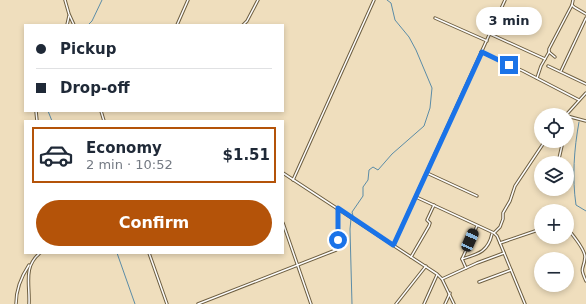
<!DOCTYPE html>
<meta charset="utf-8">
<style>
:root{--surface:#fff;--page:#f6f6f7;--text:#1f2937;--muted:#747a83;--line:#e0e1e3;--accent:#b45309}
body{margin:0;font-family:"DejaVu Sans",sans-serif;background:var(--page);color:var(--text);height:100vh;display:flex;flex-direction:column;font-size:15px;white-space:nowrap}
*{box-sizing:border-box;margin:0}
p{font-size:13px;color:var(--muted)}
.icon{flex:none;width:22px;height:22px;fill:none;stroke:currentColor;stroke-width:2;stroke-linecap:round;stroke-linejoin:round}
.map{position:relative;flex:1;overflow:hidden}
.side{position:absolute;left:24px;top:120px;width:260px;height:134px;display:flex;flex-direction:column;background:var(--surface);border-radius:0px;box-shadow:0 2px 6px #0003}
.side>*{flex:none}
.guide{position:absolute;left:24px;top:24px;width:260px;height:88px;border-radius:0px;box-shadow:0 2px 6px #0003;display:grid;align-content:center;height:88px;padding:0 12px;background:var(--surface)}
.fabs{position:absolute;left:534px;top:108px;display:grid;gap:8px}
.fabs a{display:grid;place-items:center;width:40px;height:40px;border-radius:50%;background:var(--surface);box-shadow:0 2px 6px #0003;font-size:20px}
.end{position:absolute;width:18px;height:18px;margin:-9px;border:5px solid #1a73e8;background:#fff;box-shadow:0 0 0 2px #fff}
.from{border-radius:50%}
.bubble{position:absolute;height:28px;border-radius:14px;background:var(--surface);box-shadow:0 2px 6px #0003;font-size:13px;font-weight:700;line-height:28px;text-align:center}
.car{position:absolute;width:12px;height:24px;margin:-12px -6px;border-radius:5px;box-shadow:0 0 3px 1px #0007;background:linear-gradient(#222 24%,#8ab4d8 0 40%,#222 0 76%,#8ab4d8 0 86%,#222 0)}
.guide b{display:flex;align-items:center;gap:14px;height:38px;font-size:15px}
.guide b+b{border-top:1px solid var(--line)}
.guide i{width:10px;height:10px;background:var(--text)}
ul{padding:7px 0 0;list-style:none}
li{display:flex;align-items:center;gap:12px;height:56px;margin:0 8px 6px;padding:0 4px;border:2px solid var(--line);border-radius:0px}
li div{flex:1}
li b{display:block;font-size:15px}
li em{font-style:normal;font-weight:700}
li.on{border-color:var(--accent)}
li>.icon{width:36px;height:36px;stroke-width:1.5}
.cta{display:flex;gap:8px;margin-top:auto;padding:8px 12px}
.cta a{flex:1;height:46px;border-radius:24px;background:var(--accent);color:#fff;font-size:16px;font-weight:700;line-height:46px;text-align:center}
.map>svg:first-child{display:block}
</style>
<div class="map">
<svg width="586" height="304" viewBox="0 0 586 304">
<rect width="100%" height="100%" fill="#efdebd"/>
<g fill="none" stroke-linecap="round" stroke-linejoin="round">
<!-- stream -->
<g stroke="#5b8ca7" stroke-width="1">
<path d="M88,25L92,21L102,0"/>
<path d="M48,111L52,121"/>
<path d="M579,122C574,149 572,178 576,205L586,211"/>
<path d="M353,216L352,212L363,196V187L368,180L369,170L373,167L378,170L392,154L424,126L430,108L432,88L416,50L409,37L395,20L391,3L387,0"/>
<path d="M351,219L350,229L352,304"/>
<path d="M117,253L135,304"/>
</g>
<!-- street casing -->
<g stroke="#6d5e41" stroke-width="3.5">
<g id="street">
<path d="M65,0L69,14L74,25"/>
<path d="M573,0L572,5L574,7L586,14"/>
<path d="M435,18L487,41"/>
<path d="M67,25L69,16"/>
<path d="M177,25L188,0"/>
<path d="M243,25L247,21L258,0"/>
<path d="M490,34L545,59"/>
<path d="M481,52L523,71L579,100"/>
<path d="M555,57L549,52V49L572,5"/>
<path d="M548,66L586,84"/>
<path d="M561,71L586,18"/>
<path d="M537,78L541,66L549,52"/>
<path d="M36,111L37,121"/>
<path d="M101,111L104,121"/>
<path d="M566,115L586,93"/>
<path d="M567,116L586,121"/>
<path d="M567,126L569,117"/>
<path d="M558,163L563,141"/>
<path d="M283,173L437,274L442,279L454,304"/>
<path d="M427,173L477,196"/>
<path d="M293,180L374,0"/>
<path d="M416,197L494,233"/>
<path d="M283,223L311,304"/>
<path d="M567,228C572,234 585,249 585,257C584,270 579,266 586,281"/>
<path d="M500,243L541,229"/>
<path d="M393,245L394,244L505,0"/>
<path d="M149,253L167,304"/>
<path d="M411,257L429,226L430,223L427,220L434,205"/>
<path d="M462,259C478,254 488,252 492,234"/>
<path d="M466,268L462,259L477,226"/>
<path d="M442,279L477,263L504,253"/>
<path d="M479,282L511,270"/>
<path d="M16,304C16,289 21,277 29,265"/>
<path d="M29,304C30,284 23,267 40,253"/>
<path d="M198,304L336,250L338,248V209"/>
<path d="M396,304L426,266"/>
<path d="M424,304L437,275"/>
<path d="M445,304L450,293"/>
<path d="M525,304L500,243L497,236L494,233L500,227L503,219V213L510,201L515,186L545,141"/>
</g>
</g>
<!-- street -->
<use href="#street" stroke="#fff" stroke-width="1.5"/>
</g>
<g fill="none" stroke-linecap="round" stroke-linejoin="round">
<!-- route -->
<path stroke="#1a73e8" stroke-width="5" d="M338,240V208L393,245L394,244L482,52L509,65"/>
</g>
</svg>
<div class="fabs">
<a><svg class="icon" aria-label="locate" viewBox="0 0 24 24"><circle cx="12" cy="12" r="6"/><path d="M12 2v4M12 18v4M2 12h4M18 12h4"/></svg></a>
<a><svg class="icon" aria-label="layers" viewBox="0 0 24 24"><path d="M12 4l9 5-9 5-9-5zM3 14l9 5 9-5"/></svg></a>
<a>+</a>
<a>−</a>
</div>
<i class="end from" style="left:338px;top:240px"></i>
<i class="end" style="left:509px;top:65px"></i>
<div class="bubble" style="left:476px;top:7px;width:66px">3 min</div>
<i class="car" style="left:470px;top:240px;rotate:24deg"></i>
<div class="guide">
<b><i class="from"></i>Pickup</b>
<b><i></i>Drop-off</b>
</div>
<section class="side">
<ul>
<li class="on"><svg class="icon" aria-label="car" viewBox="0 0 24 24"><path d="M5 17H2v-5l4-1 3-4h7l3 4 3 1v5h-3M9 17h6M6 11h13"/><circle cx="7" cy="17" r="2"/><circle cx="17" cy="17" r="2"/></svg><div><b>Economy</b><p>2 min · 10:52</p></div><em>$1.51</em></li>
</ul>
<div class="cta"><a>Confirm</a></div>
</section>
</div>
